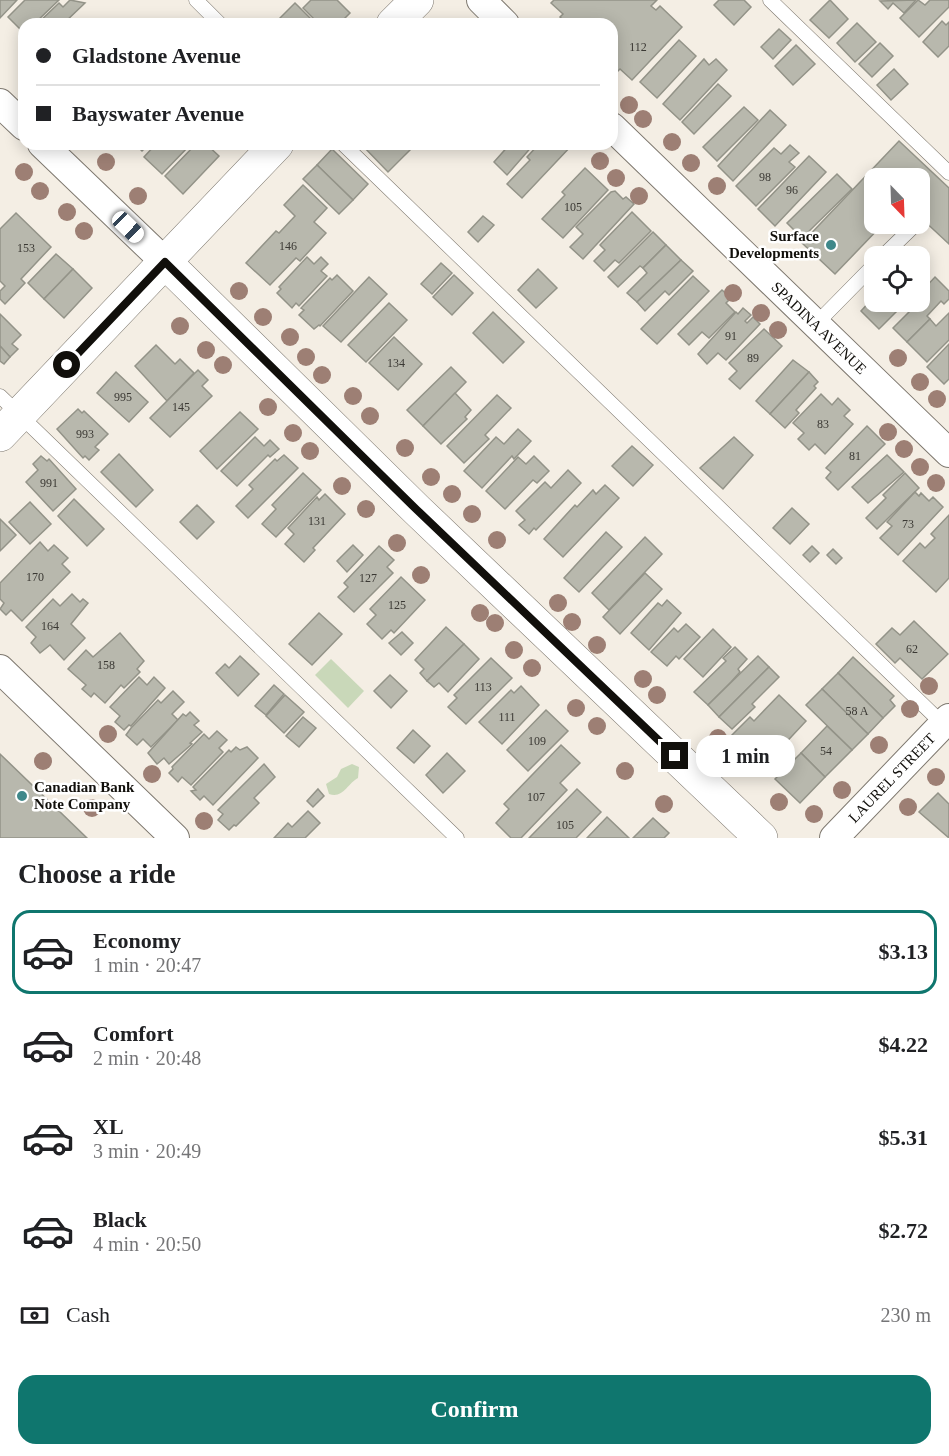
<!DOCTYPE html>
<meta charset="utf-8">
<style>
:root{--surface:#fff;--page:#f6f6f6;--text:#202124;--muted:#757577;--line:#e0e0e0;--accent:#0f766e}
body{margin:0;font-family:"Times New Roman",serif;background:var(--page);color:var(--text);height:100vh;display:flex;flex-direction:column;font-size:22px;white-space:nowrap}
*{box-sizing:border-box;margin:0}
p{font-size:20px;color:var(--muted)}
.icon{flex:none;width:33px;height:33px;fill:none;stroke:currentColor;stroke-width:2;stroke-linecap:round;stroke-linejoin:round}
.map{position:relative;height:838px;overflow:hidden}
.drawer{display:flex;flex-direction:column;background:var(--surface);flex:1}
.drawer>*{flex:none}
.guide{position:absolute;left:18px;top:18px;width:600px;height:132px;border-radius:18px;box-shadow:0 3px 15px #0003;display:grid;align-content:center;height:132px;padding:0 18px;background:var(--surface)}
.needle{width:39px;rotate:157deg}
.fabs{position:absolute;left:864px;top:168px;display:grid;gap:12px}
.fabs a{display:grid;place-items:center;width:66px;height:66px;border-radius:12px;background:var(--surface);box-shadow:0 3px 15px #0003;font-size:30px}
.end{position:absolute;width:27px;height:27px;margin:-14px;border:8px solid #110f0b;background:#fff;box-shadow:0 0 0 3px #fff}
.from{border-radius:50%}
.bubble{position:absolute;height:42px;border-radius:18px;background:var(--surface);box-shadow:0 3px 15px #0003;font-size:20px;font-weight:800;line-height:42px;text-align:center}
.car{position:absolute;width:18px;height:36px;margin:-18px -9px;border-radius:8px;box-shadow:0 0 4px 2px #0007;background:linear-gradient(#fff 24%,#345 0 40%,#fff 0 76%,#345 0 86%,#fff 0)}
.guide b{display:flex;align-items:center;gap:21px;height:57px;font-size:22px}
.guide b+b{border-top:2px solid var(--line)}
.guide i{width:15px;height:15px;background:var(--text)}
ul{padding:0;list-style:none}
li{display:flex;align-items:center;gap:18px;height:84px;margin:0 12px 9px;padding:0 6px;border:3px solid transparent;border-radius:18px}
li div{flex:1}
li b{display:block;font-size:22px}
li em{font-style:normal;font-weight:800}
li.current{border-color:var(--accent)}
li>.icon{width:54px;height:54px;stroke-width:1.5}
h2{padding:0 18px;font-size:27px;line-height:72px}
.pay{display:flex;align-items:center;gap:15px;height:66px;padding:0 18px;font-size:22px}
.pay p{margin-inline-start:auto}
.action{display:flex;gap:12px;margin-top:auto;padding:12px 18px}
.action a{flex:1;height:69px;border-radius:18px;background:var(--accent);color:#fff;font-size:24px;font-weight:800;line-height:69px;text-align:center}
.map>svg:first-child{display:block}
</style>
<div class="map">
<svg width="949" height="838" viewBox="0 0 949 838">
<rect width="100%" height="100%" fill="#f4eee4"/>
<!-- water -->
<g fill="#c9d8b9">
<path d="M331,659L364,691L348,708L315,675Z"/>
<path d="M352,764L359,767L358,778C347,784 343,799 329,794L326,784L337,777L341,769Z"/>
</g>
<!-- building -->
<g fill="#b8b8ad" stroke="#939388" stroke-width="1.5">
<path d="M0,0H17L0,18Z"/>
<path d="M25,0H59L34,24H24V33L8,17Z"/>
<path d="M70,0L85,3L63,24H37L59,3L63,7Z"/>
<path d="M311,0H337L350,13L339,24H319L303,8Z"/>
<path d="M554,0H657L651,6L656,10L660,6L682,27L632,80L620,69L617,72L612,67V24H567L560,17L563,14L551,3Z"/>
<path d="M719,0H744L751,7L734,25L714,5Z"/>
<path d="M830,0L848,19L829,38L810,20Z"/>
<path d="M916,0L904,13L893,3L888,9L880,1Z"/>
<path d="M918,0L925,5L930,0H949V7L919,37L900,18Z"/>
<path d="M295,3L316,24L275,23Z"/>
<path d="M942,21L946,25L949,22V46L938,57L923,42Z"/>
<path d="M857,23L876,42L855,62L837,43Z"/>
<path d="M779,29L791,40L773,59L761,47Z"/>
<path d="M679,40L696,56L657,98L640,82Z"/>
<path d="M880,43L893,56L872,77L859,64Z"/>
<path d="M796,45L815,64L793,85L775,66Z"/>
<path d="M704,59L709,65L716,59L727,70L680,120L663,104Z"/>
<path d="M894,69L908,84L891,100L877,85Z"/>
<path d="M718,84L731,96L694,134L682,122Z"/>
<path d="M744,107L758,120L717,161L703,147Z"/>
<path d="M770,110L786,125L733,181L718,166Z"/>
<path d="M899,141L949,188V244L920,217V178H874V224H883L835,274L802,243Z"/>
<path d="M135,144H149L142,151Z"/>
<path d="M156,144H189L190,145L162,174L144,157Z"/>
<path d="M196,144H206L219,156L183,194L165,176Z"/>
<path d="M361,144H407L411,149L388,172Z"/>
<path d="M510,144H534L507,175L494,162Z"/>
<path d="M539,144H573L522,198L507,184L530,160L527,157Z"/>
<path d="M790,145L799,153L789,162L795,167L756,206L736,186L774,148L781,154Z"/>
<path d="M332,149L368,184L353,200L317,165Z"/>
<path d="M809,156L826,172L775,226L758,209Z"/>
<path d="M317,165L353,200L339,214L303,179Z"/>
<path d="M585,168L608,190L563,238L542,219L565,195L562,192Z"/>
<path d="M837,174L852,189L802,238L787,223Z"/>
<path d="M303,185L327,208L314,222L326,233L300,261L296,258L270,285L246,263L276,231L279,233L295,216L284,205Z"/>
<path d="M615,191L623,199L626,197L634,204L583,259L570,247L583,234L576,227L611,192Z"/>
<path d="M632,212L651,231L619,263L615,260L604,271L594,261L605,250L600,245Z"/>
<path d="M16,213L51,247L21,279L25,283L5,304L0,299V291L5,286L0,281V229Z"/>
<path d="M483,216L494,225L478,242L468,232Z"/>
<path d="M653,232L666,245L643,268L640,266L618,287L608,277Z"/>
<path d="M666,245L681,260L637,302L627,293L647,273L643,268Z"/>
<path d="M56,254L73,269L44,299L28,283Z"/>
<path d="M307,257L314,264L321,257L328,264L321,271L327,276L299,306L296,303L292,308L277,293L281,289L279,287Z"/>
<path d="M681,260L693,271L669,295L665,291L645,311L637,302Z"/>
<path d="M441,263L452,273L432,294L421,284Z"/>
<path d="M73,269L92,288L64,318L44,299Z"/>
<path d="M538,269L557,288L536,308L518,290Z"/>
<path d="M337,275L353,291L320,326L319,325L314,329L299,315L304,310L301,308L330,278L332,280Z"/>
<path d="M454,275L473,293L452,315L433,297Z"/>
<path d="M693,276L709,291L657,344L641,329Z"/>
<path d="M369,277L387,294L341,342L323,326Z"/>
<path d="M935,277L949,291V299L944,304L941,301L927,316L930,319L907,342L893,328L914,307L910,303L920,302V293Z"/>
<path d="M722,290L731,298L726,303L735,312L709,338L702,332L689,345L678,334Z"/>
<path d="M874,297V302H906L879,329L861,311Z"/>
<path d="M389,303L407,320L366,362L348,345Z"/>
<path d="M743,308L751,315L745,321L747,323L753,317L760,324L726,360L718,353L707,364L698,354L736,312L738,314Z"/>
<path d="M493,312L524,342L503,363L473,333Z"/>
<path d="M949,313V340L927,362L907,342L930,319L936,326Z"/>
<path d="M0,314L21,335L12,344L18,349L10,357L0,346Z"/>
<path d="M764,329L782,346L740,389L729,379L737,371L729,363Z"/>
<path d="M394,337L422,364L398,390L369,363Z"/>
<path d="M949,344V379L944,384L927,367Z"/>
<path d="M156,345L175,364L180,359L194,373L167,401L135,366Z"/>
<path d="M0,346L10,357L4,364L0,361Z"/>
<path d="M793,360L809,372L770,414L756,401Z"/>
<path d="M451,367L466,382L423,426L407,410Z"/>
<path d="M198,370L208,380L202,386L212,396L170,437L150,418Z"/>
<path d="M116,372L148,402L129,422L97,393Z"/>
<path d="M809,372L818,382L814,386L816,388L796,410L799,413L785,428L770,414Z"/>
<path d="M455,393L471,410L465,417L467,419L441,444L423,426Z"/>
<path d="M821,394L832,405L838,398L850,410L844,416L853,424L825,454L815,444L809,450L798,439L804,433L793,423Z"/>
<path d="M497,395L511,408L485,435L489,439L464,463L447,446Z"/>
<path d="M78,409L82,413L84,411L108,434L95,447L99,450L89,460L85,456L83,458L57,429Z"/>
<path d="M240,412L258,429L217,469L200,451Z"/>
<path d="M867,426L885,444L838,490L826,478L831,472L826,468Z"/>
<path d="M518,429L531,441L514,459L512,456L482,488L464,471L496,437L504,444Z"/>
<path d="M255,437L264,446L270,440L279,449L270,457L268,455L237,486L221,471Z"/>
<path d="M734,437L753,455L723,489L700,468Z"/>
<path d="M632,446L653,465L633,486L612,466Z"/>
<path d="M119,454L153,490L136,507L101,472Z"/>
<path d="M284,455L298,468L248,518L236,506L253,489L249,485L275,459L277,461Z"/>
<path d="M887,455L904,472L868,503L852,487Z"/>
<path d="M41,456L47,461L49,459L76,489L53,511L26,482L38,470L33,464Z"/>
<path d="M534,456L549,471L537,483L533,480L505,509L486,491L518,457L526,464Z"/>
<path d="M568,470L581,483L536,530L534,528L529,534L519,525L525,520L516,511L545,482L551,488Z"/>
<path d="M303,473L321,490L276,537L262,524L276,509L272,505Z"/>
<path d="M905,473L919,488L877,529L866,518L886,498L883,495Z"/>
<path d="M605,485L619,498L563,557L544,539L575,505L577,507L593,490L596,494Z"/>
<path d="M915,492L919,496L921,493L929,501L933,497L943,507L898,555L880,538L892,526L887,522Z"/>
<path d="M325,494L345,514L313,548L315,550L304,562L285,544L294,534L288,528L317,497L319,500Z"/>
<path d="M74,499L104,529L87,546L58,516Z"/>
<path d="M30,502L51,524L30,544L9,522Z"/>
<path d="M197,505L214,522L197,539L180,522Z"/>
<path d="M792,508L809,524L790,544L773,528Z"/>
<path d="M949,515V578L936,592L903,561L920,543L925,548L935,538L931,534Z"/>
<path d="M0,519L16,535L0,551Z"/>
<path d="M606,532L622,547L579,592L564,578Z"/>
<path d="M645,537L662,554L609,610L592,593Z"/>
<path d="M40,542L48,551L54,545L68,558L62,564L70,572L22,621L11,610L6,615L0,609L4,603L0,599V583Z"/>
<path d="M353,545L363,555L347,572L337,561Z"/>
<path d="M379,546L394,560L387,567L393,573L354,612L338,597L348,587L344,583Z"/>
<path d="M812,546L819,553L810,562L803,555Z"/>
<path d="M833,549L842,558L836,564L827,555Z"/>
<path d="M645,573L662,589L620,634L603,617Z"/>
<path d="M401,577L425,600L394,633L391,630L382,639L367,624L376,615L370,609Z"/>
<path d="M72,594L80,602L83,599L88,603L71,624L85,638L64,660L50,645L40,653L31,643L36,637L26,627L53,599L60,606Z"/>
<path d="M667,600L681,613L649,650L631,633L658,603L662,606Z"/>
<path d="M319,613L342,634L312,665L289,644Z"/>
<path d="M914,621L948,654L922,679L900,658L895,663L876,644L892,628L900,635Z"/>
<path d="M686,624L700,637L679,659L676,656L667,666L651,652L674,628L678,632Z"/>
<path d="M446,627L464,644L427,681L420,673L424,669L415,660Z"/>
<path d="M713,629L731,647L703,677L684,659Z"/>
<path d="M402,632L413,643L401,655L389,643Z"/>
<path d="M120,633L144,661L137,669L140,672L124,688L121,685L105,703L94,693L91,697L82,689L86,685L68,669L86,650L93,657Z"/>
<path d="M464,644L479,659L448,692L439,683L434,687L427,681Z"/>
<path d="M735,647L747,659L738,669L740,672L731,682L708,705L694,692L726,661L723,658Z"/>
<path d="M240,656L259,674L238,696L216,673L225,664L229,668Z"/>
<path d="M758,656L769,667L719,717L708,705Z"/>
<path d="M853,657L894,696L890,700L895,706L883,718L838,673Z"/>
<path d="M491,658L512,678L466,724L448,707L457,698L454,695Z"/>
<path d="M769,667L779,677L752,704L755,707L732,729L719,717Z"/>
<path d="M838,673L883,718L868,734L822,689Z"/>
<path d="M390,675L407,691L391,708L374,691Z"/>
<path d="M139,677L147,685L154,677L165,688L131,726L129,725L124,730L115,722L120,716L110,707Z"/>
<path d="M274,685L284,694L266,715L255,706Z"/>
<path d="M521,686L539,705L502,744L479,722L511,690L514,693Z"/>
<path d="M822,689L868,734L852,750L806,705Z"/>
<path d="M173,691L184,702L172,714L178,720L151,747L143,739L137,745L126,735L131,728L158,700L161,703Z"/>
<path d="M285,695L304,712L284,733L266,716Z"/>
<path d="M779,695L806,721L779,750L773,744L752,766L726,741L750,717L754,721Z"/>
<path d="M546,710L568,731L528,771L507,750Z"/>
<path d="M190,712L199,721L194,725L202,732L190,743L192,744L169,764L164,758L157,764L148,753L183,714L186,716Z"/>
<path d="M303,717L316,728L299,747L286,736Z"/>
<path d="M827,726L852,750L825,777L801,753Z"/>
<path d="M413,730L430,746L414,763L397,748Z"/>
<path d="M217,731L227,740L219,748L223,752L191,785L182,777L178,782L169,773L173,769L172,767L204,734L209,739Z"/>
<path d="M561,745L580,763L560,783L567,790L521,838H511L496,823L509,809L504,804Z"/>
<path d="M236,747L240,750L247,747L258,758L213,805L204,796L200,800L191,791L196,790L193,787L229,750L231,752Z"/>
<path d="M447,753L465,771L443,793L426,775Z"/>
<path d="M801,753L825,777L800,803L775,779Z"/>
<path d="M0,754L87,838H0Z"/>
<path d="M264,764L275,777L254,798L259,803L236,826L234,825L229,830L218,820L223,814L218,810Z"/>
<path d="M318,789L324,796L313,807L307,801Z"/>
<path d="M577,789L601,812L576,838H529Z"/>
<path d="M938,793L949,804V838L919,812Z"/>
<path d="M308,811L320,823L305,838H274L288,823L292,827Z"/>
<path d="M607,817L629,838H587Z"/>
<path d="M653,818L669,833L664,838H633Z"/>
</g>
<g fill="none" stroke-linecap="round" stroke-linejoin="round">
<!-- service casing -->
<g stroke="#7e786f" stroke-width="15">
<g id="service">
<path d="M196,0L220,24"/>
<path d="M770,0L949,173"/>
<path d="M343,144L945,726"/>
<path d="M883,256L916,224"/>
<path d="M816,324L874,265"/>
<path d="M0,396L457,838"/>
</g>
</g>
<!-- minor casing -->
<g stroke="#7e786f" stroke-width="30">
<g id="minor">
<path d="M481,0L505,24"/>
<path d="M0,103L24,126"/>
<path d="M612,127L949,453"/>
<path d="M42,144L165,262"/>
<path d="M0,669L175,838"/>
<path d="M834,838L949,718"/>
</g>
</g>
<!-- tertiary casing -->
<g stroke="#7e786f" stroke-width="34">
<g id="tertiary">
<path d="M393,24L417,0"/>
<path d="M165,262L417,510L761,838"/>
<path d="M0,435L277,144"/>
</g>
</g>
<!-- service -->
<use href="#service" stroke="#fff" stroke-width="14"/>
<!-- minor -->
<use href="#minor" stroke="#fff" stroke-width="28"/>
<!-- tertiary -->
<use href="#tertiary" stroke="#fff" stroke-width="33"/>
</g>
<!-- trees -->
<g fill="#9d7f74">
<circle cx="629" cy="105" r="9"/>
<circle cx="643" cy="119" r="9"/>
<circle cx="672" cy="142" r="9"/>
<circle cx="600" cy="161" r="9"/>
<circle cx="106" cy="162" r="9"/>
<circle cx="691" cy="163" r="9"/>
<circle cx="24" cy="172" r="9"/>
<circle cx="616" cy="178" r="9"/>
<circle cx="717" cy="186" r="9"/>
<circle cx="40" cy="191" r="9"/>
<circle cx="138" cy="196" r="9"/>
<circle cx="639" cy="196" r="9"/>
<circle cx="67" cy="212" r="9"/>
<circle cx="84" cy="231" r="9"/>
<circle cx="239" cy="291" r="9"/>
<circle cx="733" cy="293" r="9"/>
<circle cx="761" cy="313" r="9"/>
<circle cx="263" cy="317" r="9"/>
<circle cx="180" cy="326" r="9"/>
<circle cx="778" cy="330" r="9"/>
<circle cx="290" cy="337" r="9"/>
<circle cx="206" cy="350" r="9"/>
<circle cx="306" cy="357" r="9"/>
<circle cx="898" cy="358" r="9"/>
<circle cx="223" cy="365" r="9"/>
<circle cx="322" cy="375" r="9"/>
<circle cx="920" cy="382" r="9"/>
<circle cx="353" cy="396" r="9"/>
<circle cx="937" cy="399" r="9"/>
<circle cx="268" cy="407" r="9"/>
<circle cx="370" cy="416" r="9"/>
<circle cx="888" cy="432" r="9"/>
<circle cx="293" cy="433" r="9"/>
<circle cx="405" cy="448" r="9"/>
<circle cx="904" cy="449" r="9"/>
<circle cx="310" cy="451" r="9"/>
<circle cx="920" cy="467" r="9"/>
<circle cx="431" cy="477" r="9"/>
<circle cx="936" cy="483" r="9"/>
<circle cx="342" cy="486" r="9"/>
<circle cx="452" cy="494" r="9"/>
<circle cx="366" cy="509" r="9"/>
<circle cx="472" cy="514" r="9"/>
<circle cx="497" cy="540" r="9"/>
<circle cx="397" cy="543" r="9"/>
<circle cx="421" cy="575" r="9"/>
<circle cx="558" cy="603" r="9"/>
<circle cx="480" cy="613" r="9"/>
<circle cx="572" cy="622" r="9"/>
<circle cx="495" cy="623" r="9"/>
<circle cx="597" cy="645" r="9"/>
<circle cx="514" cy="650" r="9"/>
<circle cx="532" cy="668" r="9"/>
<circle cx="643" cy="679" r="9"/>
<circle cx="929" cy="686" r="9"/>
<circle cx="657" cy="695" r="9"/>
<circle cx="576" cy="708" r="9"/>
<circle cx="910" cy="709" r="9"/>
<circle cx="597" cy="726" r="9"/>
<circle cx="108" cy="734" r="9"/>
<circle cx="718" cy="738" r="9"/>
<circle cx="879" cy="745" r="9"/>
<circle cx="43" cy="761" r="9"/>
<circle cx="625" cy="771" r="9"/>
<circle cx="152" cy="774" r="9"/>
<circle cx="936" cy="777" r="9"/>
<circle cx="842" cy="790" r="9"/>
<circle cx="779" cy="802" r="9"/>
<circle cx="664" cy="804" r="9"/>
<circle cx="908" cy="807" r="9"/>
<circle cx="92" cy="808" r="9"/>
<circle cx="814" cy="814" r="9"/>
<circle cx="204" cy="821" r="9"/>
</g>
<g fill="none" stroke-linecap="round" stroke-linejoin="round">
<!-- route -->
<path stroke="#110f0b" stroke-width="8" d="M67,365L165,262L417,510L675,756"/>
</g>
<!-- markers -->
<g fill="#3f888a" stroke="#fff" stroke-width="2">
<circle cx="831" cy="245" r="6"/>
<circle cx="22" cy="796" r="6"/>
</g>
<g text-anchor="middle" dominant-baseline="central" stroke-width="5" stroke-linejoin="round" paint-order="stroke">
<!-- number labels -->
<g font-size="12" fill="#3b3934">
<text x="638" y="47">112</text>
<text x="765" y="177">98</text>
<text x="792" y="190">96</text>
<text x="573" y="207">105</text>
<text x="288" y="246">146</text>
<text x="26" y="248">153</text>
<text x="731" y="336">91</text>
<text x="753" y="358">89</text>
<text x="396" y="363">134</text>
<text x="123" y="397">995</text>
<text x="181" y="407">145</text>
<text x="823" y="424">83</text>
<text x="85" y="434">993</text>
<text x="855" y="456">81</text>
<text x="49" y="483">991</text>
<text x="317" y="521">131</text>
<text x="908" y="524">73</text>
<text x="35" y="577">170</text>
<text x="368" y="578">127</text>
<text x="397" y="605">125</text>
<text x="50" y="626">164</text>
<text x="912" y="649">62</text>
<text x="106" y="665">158</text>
<text x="483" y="687">113</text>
<text x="857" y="711">58 A</text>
<text x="507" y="717">111</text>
<text x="537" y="741">109</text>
<text x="826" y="751">54</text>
<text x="536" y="797">107</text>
<text x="565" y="825">105</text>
</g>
<!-- poi labels -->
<g font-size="15" font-weight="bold" fill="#110f0b" stroke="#fff" text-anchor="end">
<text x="819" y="236">Surface<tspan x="819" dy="17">Developments</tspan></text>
<text x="34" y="787" text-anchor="start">Canadian Bank<tspan x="34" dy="17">Note Company</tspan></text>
</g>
<!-- street labels -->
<g font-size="15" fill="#110f0b" stroke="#fff">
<text transform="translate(819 328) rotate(44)">SPADINA AVENUE</text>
<text transform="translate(892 778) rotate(-46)">LAUREL STREET</text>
</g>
</g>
</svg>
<div class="fabs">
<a><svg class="needle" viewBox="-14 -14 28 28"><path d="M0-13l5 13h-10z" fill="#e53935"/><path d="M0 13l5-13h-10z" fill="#757577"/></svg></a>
<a><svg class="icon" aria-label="locate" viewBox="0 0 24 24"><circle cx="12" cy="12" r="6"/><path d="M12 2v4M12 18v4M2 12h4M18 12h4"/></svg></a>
</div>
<i class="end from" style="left:67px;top:365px"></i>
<i class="end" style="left:675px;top:756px"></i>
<div class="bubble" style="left:696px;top:735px;width:99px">1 min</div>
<i class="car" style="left:128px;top:227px;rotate:134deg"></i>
<div class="guide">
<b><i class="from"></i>Gladstone Avenue</b>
<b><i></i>Bayswater Avenue</b>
</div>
</div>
<section class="drawer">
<h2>Choose a ride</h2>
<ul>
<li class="current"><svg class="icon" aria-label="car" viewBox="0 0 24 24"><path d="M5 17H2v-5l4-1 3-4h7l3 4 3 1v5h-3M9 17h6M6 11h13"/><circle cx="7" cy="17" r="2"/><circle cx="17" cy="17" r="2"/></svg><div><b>Economy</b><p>1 min · 20:47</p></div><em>$3.13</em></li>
<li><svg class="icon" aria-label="car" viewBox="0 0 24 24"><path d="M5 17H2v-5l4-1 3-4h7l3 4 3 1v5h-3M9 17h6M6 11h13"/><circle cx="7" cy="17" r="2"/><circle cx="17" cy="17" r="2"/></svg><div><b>Comfort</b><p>2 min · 20:48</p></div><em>$4.22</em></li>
<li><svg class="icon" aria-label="car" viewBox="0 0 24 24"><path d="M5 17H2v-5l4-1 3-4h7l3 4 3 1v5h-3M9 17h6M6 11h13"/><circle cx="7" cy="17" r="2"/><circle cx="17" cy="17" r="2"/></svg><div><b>XL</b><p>3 min · 20:49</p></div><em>$5.31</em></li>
<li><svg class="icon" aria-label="car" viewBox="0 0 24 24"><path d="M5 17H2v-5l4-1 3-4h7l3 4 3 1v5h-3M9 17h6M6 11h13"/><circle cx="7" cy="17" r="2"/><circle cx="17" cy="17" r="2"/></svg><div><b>Black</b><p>4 min · 20:50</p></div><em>$2.72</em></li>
</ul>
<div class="pay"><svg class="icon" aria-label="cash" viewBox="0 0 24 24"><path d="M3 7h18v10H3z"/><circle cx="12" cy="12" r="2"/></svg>Cash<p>230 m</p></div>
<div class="action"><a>Confirm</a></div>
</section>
